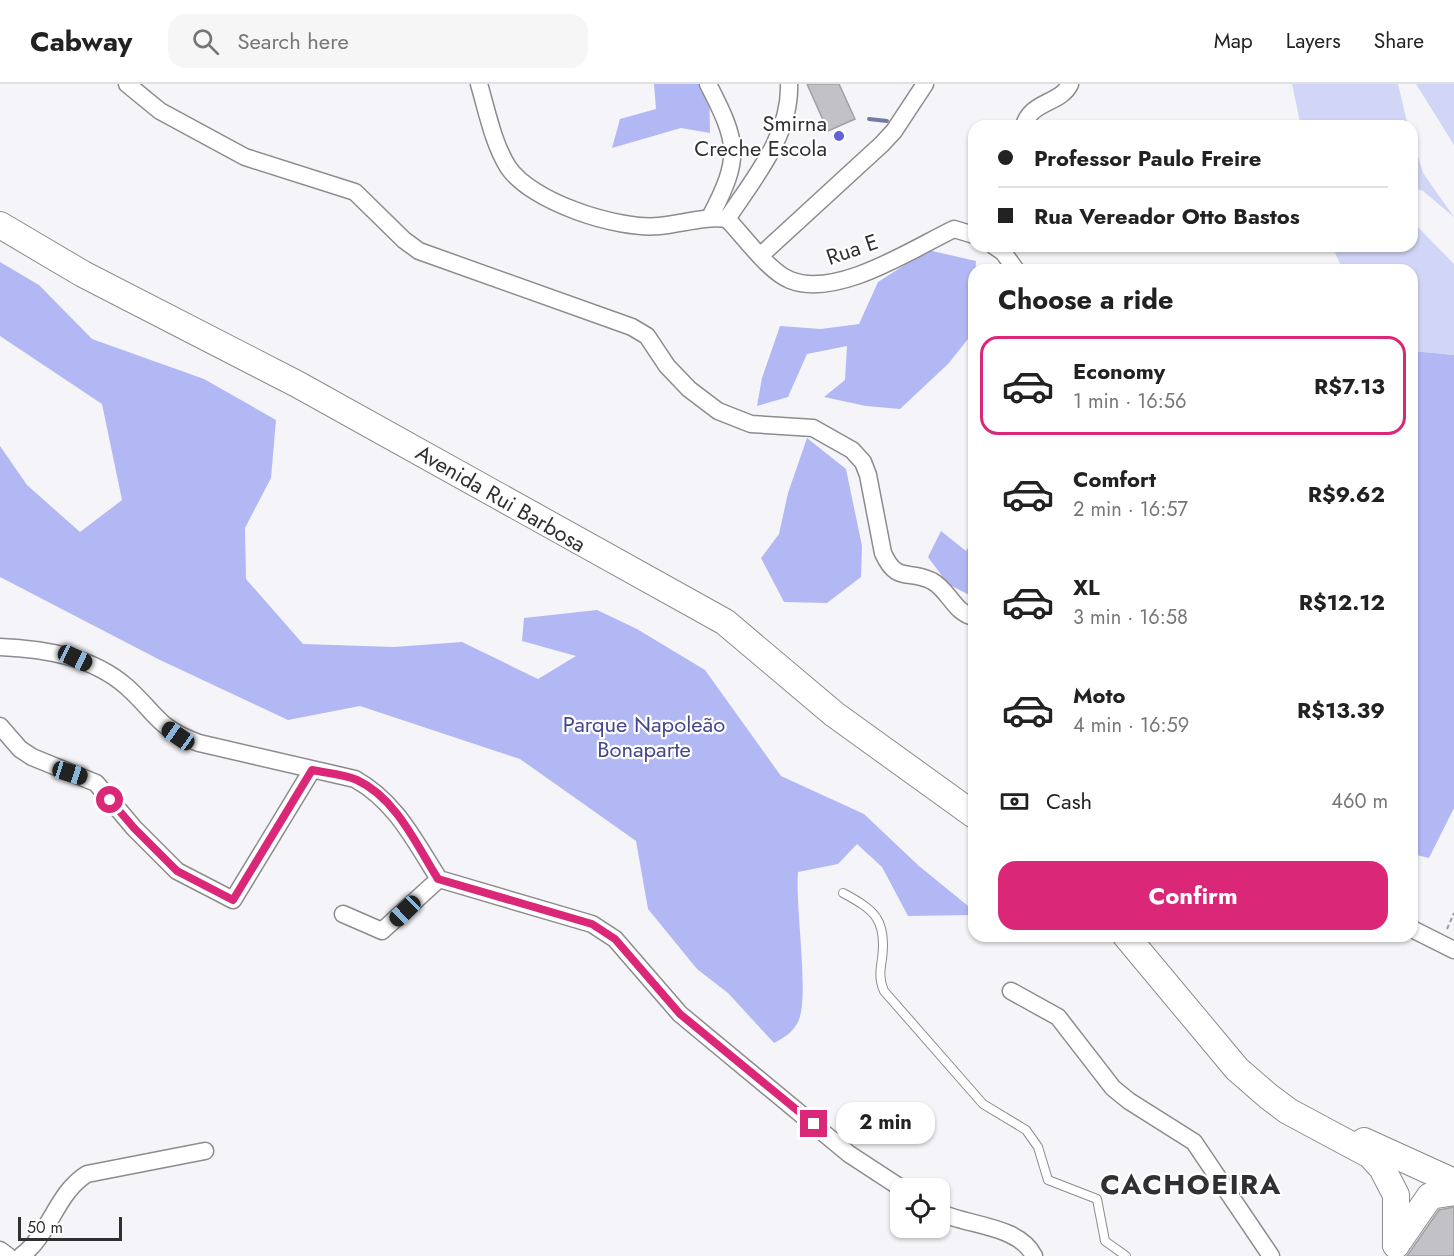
<!DOCTYPE html>
<meta charset="utf-8">
<style>
:root{--surface:#fff;--page:#f6f6f6;--text:#222;--muted:#767676;--line:#e0e0e0;--accent:#db2777}
body{margin:0;font-family:Jost,sans-serif;background:var(--page);color:var(--text);height:100vh;display:flex;flex-direction:column;font-size:22px;white-space:nowrap}
*{box-sizing:border-box;margin:0}
p{font-size:20px;color:var(--muted)}
.icon{flex:none;width:33px;height:33px;fill:none;stroke:currentColor;stroke-width:2;stroke-linecap:round;stroke-linejoin:round}
.map{position:relative;flex:1;overflow:hidden}
.drawer{position:absolute;left:968px;top:180px;width:450px;height:678px;display:flex;flex-direction:column;background:var(--surface);border-radius:18px;box-shadow:0 2px 4px #0004}
.drawer>*{flex:none}
.hud{position:absolute;left:968px;top:36px;width:450px;height:132px;border-radius:18px;box-shadow:0 2px 4px #0004;display:grid;align-content:center;height:132px;padding:0 30px;background:var(--surface)}
.controls{position:absolute;left:890px;top:1094px;display:grid;gap:12px}
.controls a{display:grid;place-items:center;width:60px;height:60px;border-radius:12px;background:var(--surface);box-shadow:0 2px 4px #0004;font-size:30px}
.scale{position:absolute;left:18px;bottom:15px;width:104px;box-sizing:border-box;padding-left:6px;border:3px solid #2f3031;border-top:0;font-size:16px;line-height:21px;white-space:nowrap;color:#2f3031;-webkit-text-stroke:4px #fff;paint-order:stroke}
.end{position:absolute;width:27px;height:27px;margin:-14px;border:8px solid #db2777;background:#fff;box-shadow:0 0 0 3px #fff}
.from{border-radius:50%}
.bubble{position:absolute;height:42px;border-radius:18px;background:var(--surface);box-shadow:0 2px 4px #0004;font-size:20px;font-weight:700;line-height:42px;text-align:center}
.car{position:absolute;width:18px;height:36px;margin:-18px -9px;border-radius:8px;box-shadow:0 0 4px 2px #0007;background:linear-gradient(#222 24%,#8ab4d8 0 40%,#222 0 76%,#8ab4d8 0 86%,#222 0)}
.hud b{display:flex;align-items:center;gap:21px;height:57px;font-size:22px}
.hud b+b{border-top:2px solid var(--line)}
.hud i{width:15px;height:15px;background:var(--text)}
ul{padding:0;list-style:none}
li{display:flex;align-items:center;gap:18px;height:99px;margin:0 12px 9px;padding:0 18px;border:3px solid transparent;border-radius:18px}
li div{flex:1}
li b{display:block;font-size:22px}
li em{font-style:normal;font-weight:700}
li.current{border-color:var(--accent)}
li>.icon{width:54px;height:54px;stroke-width:1.5}
h2{padding:0 30px;font-size:27px;line-height:72px}
.pay{display:flex;align-items:center;gap:15px;height:66px;padding:0 30px;font-size:22px}
.pay p{margin-inline-start:auto}
.button{display:flex;gap:12px;margin-top:auto;padding:12px 30px}
.button a{flex:1;height:69px;border-radius:18px;background:var(--accent);color:#fff;font-size:24px;font-weight:700;line-height:69px;text-align:center}
header{display:flex;align-items:center;gap:36px;box-sizing:border-box;height:84px;padding:0 30px;background:var(--surface);border-bottom:2px solid var(--line)}
header strong{font-size:28px}
nav{display:flex;gap:33px;margin-inline-start:auto;font-size:21px}
.search{width:420px;height:54px;background:var(--page);display:flex;align-items:center;gap:15px;box-sizing:border-box;padding:0 21px;border-radius:18px;color:var(--muted);font-size:22px}
.map>svg:first-child{display:block}
</style>
<header>
<strong>Cabway</strong>
<div class="search"><svg class="icon" aria-label="search" viewBox="0 0 24 24"><circle cx="10" cy="10" r="6"/><path d="M15 15l6 6"/></svg>Search here</div>
<nav><a>Map</a><a>Layers</a><a>Share</a></nav>
</header>
<div class="map">
<svg width="1454" height="1172" viewBox="0 0 1454 1172">
<rect width="100%" height="100%" fill="#f5f5f9"/>
<!-- green -->
<g fill="#d1d6f6">
<path d="M1292,0H1398L1408,42H1306L1300,38Z"/>
<path d="M1416,0H1454V61Z"/>
<path d="M1412,52L1423,89L1454,133L1423,107L1412,103Z"/>
<path d="M1412,137L1454,180V271L1412,267V186H1343L1332,162H1412Z"/>
</g>
<!-- forest -->
<g fill="#b2b8f3">
<path d="M654,0H709L710,49L681,44L612,64L620,35L656,25Z"/>
<path d="M928,166L976,177L972,250L948,280L900,325L866,322L824,313L845,296L847,262L807,270L788,313L757,322L762,294L780,242L821,245L859,240L878,198Z"/>
<path d="M0,178L39,201L92,255L204,295L276,336L271,394L245,444L246,495L303,560L394,563L462,558L538,595L576,572L522,557L524,534L597,526L637,545L705,586L781,692L864,730L919,782L973,826V831L908,832L882,783L857,760L838,780L798,788C795,823 810,914 798,938C793,948 784,954 774,959L728,909L697,885L648,825L636,757L520,675L360,622L288,636L160,576L0,493V362L27,401L80,448L122,416L102,320L0,252Z"/>
<path d="M1412,267L1454,271V724L1429,774L1412,770Z"/>
<path d="M807,354L846,385L862,462L861,493L827,519L784,518L761,474L779,450L788,409Z"/>
<path d="M941,447L966,467L973,456V513L948,500L928,473Z"/>
</g>
<g fill="none" stroke-linecap="round" stroke-linejoin="round">
<!-- stream -->
<path stroke="#767aa2" stroke-width="4" d="M869,35L887,37"/>
</g>
<!-- building -->
<g fill="#c2c2c6" stroke="#a1a1a5" stroke-width="1.5">
<path d="M807,0H839L855,35L828,47Z"/>
<path d="M1454,1123V1172H1407L1439,1126Z"/>
</g>
<g fill="none" stroke-linecap="round" stroke-linejoin="round">
<!-- lane casing -->
<g stroke="#8c8c8f" stroke-width="10">
<path id="lane" d="M843,809C875,826 887,836 882,875C880,887 879,896 884,907L983,1020L1026,1046L1038,1063L1048,1096L1097,1115L1105,1157L1126,1172"/>
</g>
<!-- street casing -->
<g stroke="#8c8c8f" stroke-width="19">
<g id="street">
<path d="M127,0L160,27L245,73L355,108L404,156L419,167L632,243L647,252L667,282L689,305L718,327L751,340L813,344L852,366L863,378L868,391L883,469C897,500 908,485 932,497C949,506 954,529 974,533"/>
<path d="M479,0C487,27 493,59 508,83C531,118 618,146 659,142C682,140 703,132 727,135"/>
<path d="M708,0C738,58 742,73 710,133"/>
<path d="M1024,42C1030,17 1061,20 1070,0"/>
<path d="M727,135C744,152 768,187 790,196C837,215 912,165 954,145L974,151"/>
<path d="M727,135C754,94 791,51 789,0"/>
<path d="M994,162L1003,168L1016,186"/>
<path d="M761,171L882,60L894,47L925,0"/>
<path d="M0,563C44,565 92,572 127,603C157,630 157,644 199,659L355,695C396,718 414,756 439,795L592,840L615,855L680,930L849,1070L901,1104"/>
<path d="M0,642L20,665L32,673L96,699L134,744L177,787L233,816L312,686"/>
<path d="M343,830L382,847L439,795"/>
<path d="M1412,845L1454,866"/>
<path d="M1011,907L1058,933L1113,1004L1129,1017L1194,1058L1271,1172"/>
<path d="M939,1128C967,1142 1019,1141 1034,1172"/>
<path d="M0,1166L8,1172"/>
<path d="M21,1172C50,1151 56,1109 87,1090L205,1067"/>
</g>
</g>
<!-- primary casing -->
<g stroke="#8c8c8f" stroke-width="28">
<g id="primary">
<path d="M0,141L83,190L297,300L725,538L834,630L974,731"/>
<path d="M1126,852L1237,985L1268,1012L1288,1027L1370,1071L1382,1084L1396,1111V1161"/>
<path d="M1364,1057L1454,1098"/>
<path d="M1396,1161L1430,1112L1454,1108"/>
</g>
</g>
<!-- path -->
<path stroke="#9d9da0" stroke-width="2" stroke-dasharray="4.5 3" stroke-linecap="butt" d="M1447,845L1454,829"/>
<!-- lane -->
<use href="#lane" stroke="#fff" stroke-width="8"/>
<!-- street -->
<use href="#street" stroke="#fff" stroke-width="16"/>
<!-- primary -->
<use href="#primary" stroke="#fff" stroke-width="26"/>
</g>
<g fill="none" stroke-linecap="round" stroke-linejoin="round">
<!-- route -->
<path stroke="#db2777" stroke-width="8" d="M110,716L134,744L177,787L233,816L312,686C326,689 344,690 357,696C396,714 416,760 438,795L592,840L615,855L680,930L814,1040"/>
</g>
<!-- markers -->
<circle fill="#6462db" stroke="#fff" stroke-width="2" cx="839" cy="52" r="6"/>
<g text-anchor="middle" dominant-baseline="central" stroke-width="4.5" stroke-linejoin="round" paint-order="stroke">
<!-- poi labels -->
<g font-size="22" fill="#2f3031" stroke="#fff" text-anchor="end">
<text x="827" y="39">Smirna<tspan x="827" dy="25">Creche Escola</tspan></text>
</g>
<!-- street labels -->
<g font-size="22" fill="#2f3031" stroke="#fff">
<text transform="translate(852 165) rotate(-19)">Rua E</text>
<text transform="translate(501 414) rotate(30)">Avenida Rui Barbosa</text>
</g>
<!-- park labels -->
<g font-size="22" fill="#45478d" stroke="#fff">
<text x="644" y="640">Parque Napoleão<tspan x="644" dy="25">Bonaparte</tspan></text>
</g>
<!-- district labels -->
<g font-size="28" font-weight="bold" letter-spacing="1.5" fill="#2f3031" stroke="#fff">
<text x="1191" y="1100">CACHOEIRA</text>
</g>
</g>
</svg>
<div class="controls">
<a><svg class="icon" aria-label="locate" viewBox="0 0 24 24"><circle cx="12" cy="12" r="6"/><path d="M12 2v4M12 18v4M2 12h4M18 12h4"/></svg></a>
</div>
<div class="scale">50 m</div>
<i class="end from" style="left:110px;top:716px"></i>
<i class="end" style="left:814px;top:1040px"></i>
<div class="bubble" style="left:836px;top:1018px;width:99px">2 min</div>
<i class="car" style="left:75px;top:574px;rotate:115deg"></i>
<i class="car" style="left:178px;top:652px;rotate:305deg"></i>
<i class="car" style="left:70px;top:689px;rotate:107deg"></i>
<i class="car" style="left:405px;top:827px;rotate:226deg"></i>
<div class="hud">
<b><i class="from"></i>Professor Paulo Freire</b>
<b><i></i>Rua Vereador Otto Bastos</b>
</div>
<section class="drawer">
<h2>Choose a ride</h2>
<ul>
<li class="current"><svg class="icon" aria-label="car" viewBox="0 0 24 24"><path d="M5 17H2v-5l4-1 3-4h7l3 4 3 1v5h-3M9 17h6M6 11h13"/><circle cx="7" cy="17" r="2"/><circle cx="17" cy="17" r="2"/></svg><div><b>Economy</b><p>1 min · 16:56</p></div><em>R$7.13</em></li>
<li><svg class="icon" aria-label="car" viewBox="0 0 24 24"><path d="M5 17H2v-5l4-1 3-4h7l3 4 3 1v5h-3M9 17h6M6 11h13"/><circle cx="7" cy="17" r="2"/><circle cx="17" cy="17" r="2"/></svg><div><b>Comfort</b><p>2 min · 16:57</p></div><em>R$9.62</em></li>
<li><svg class="icon" aria-label="car" viewBox="0 0 24 24"><path d="M5 17H2v-5l4-1 3-4h7l3 4 3 1v5h-3M9 17h6M6 11h13"/><circle cx="7" cy="17" r="2"/><circle cx="17" cy="17" r="2"/></svg><div><b>XL</b><p>3 min · 16:58</p></div><em>R$12.12</em></li>
<li><svg class="icon" aria-label="car" viewBox="0 0 24 24"><path d="M5 17H2v-5l4-1 3-4h7l3 4 3 1v5h-3M9 17h6M6 11h13"/><circle cx="7" cy="17" r="2"/><circle cx="17" cy="17" r="2"/></svg><div><b>Moto</b><p>4 min · 16:59</p></div><em>R$13.39</em></li>
</ul>
<div class="pay"><svg class="icon" aria-label="cash" viewBox="0 0 24 24"><path d="M3 7h18v10H3z"/><circle cx="12" cy="12" r="2"/></svg>Cash<p>460 m</p></div>
<div class="button"><a>Confirm</a></div>
</section>
</div>
